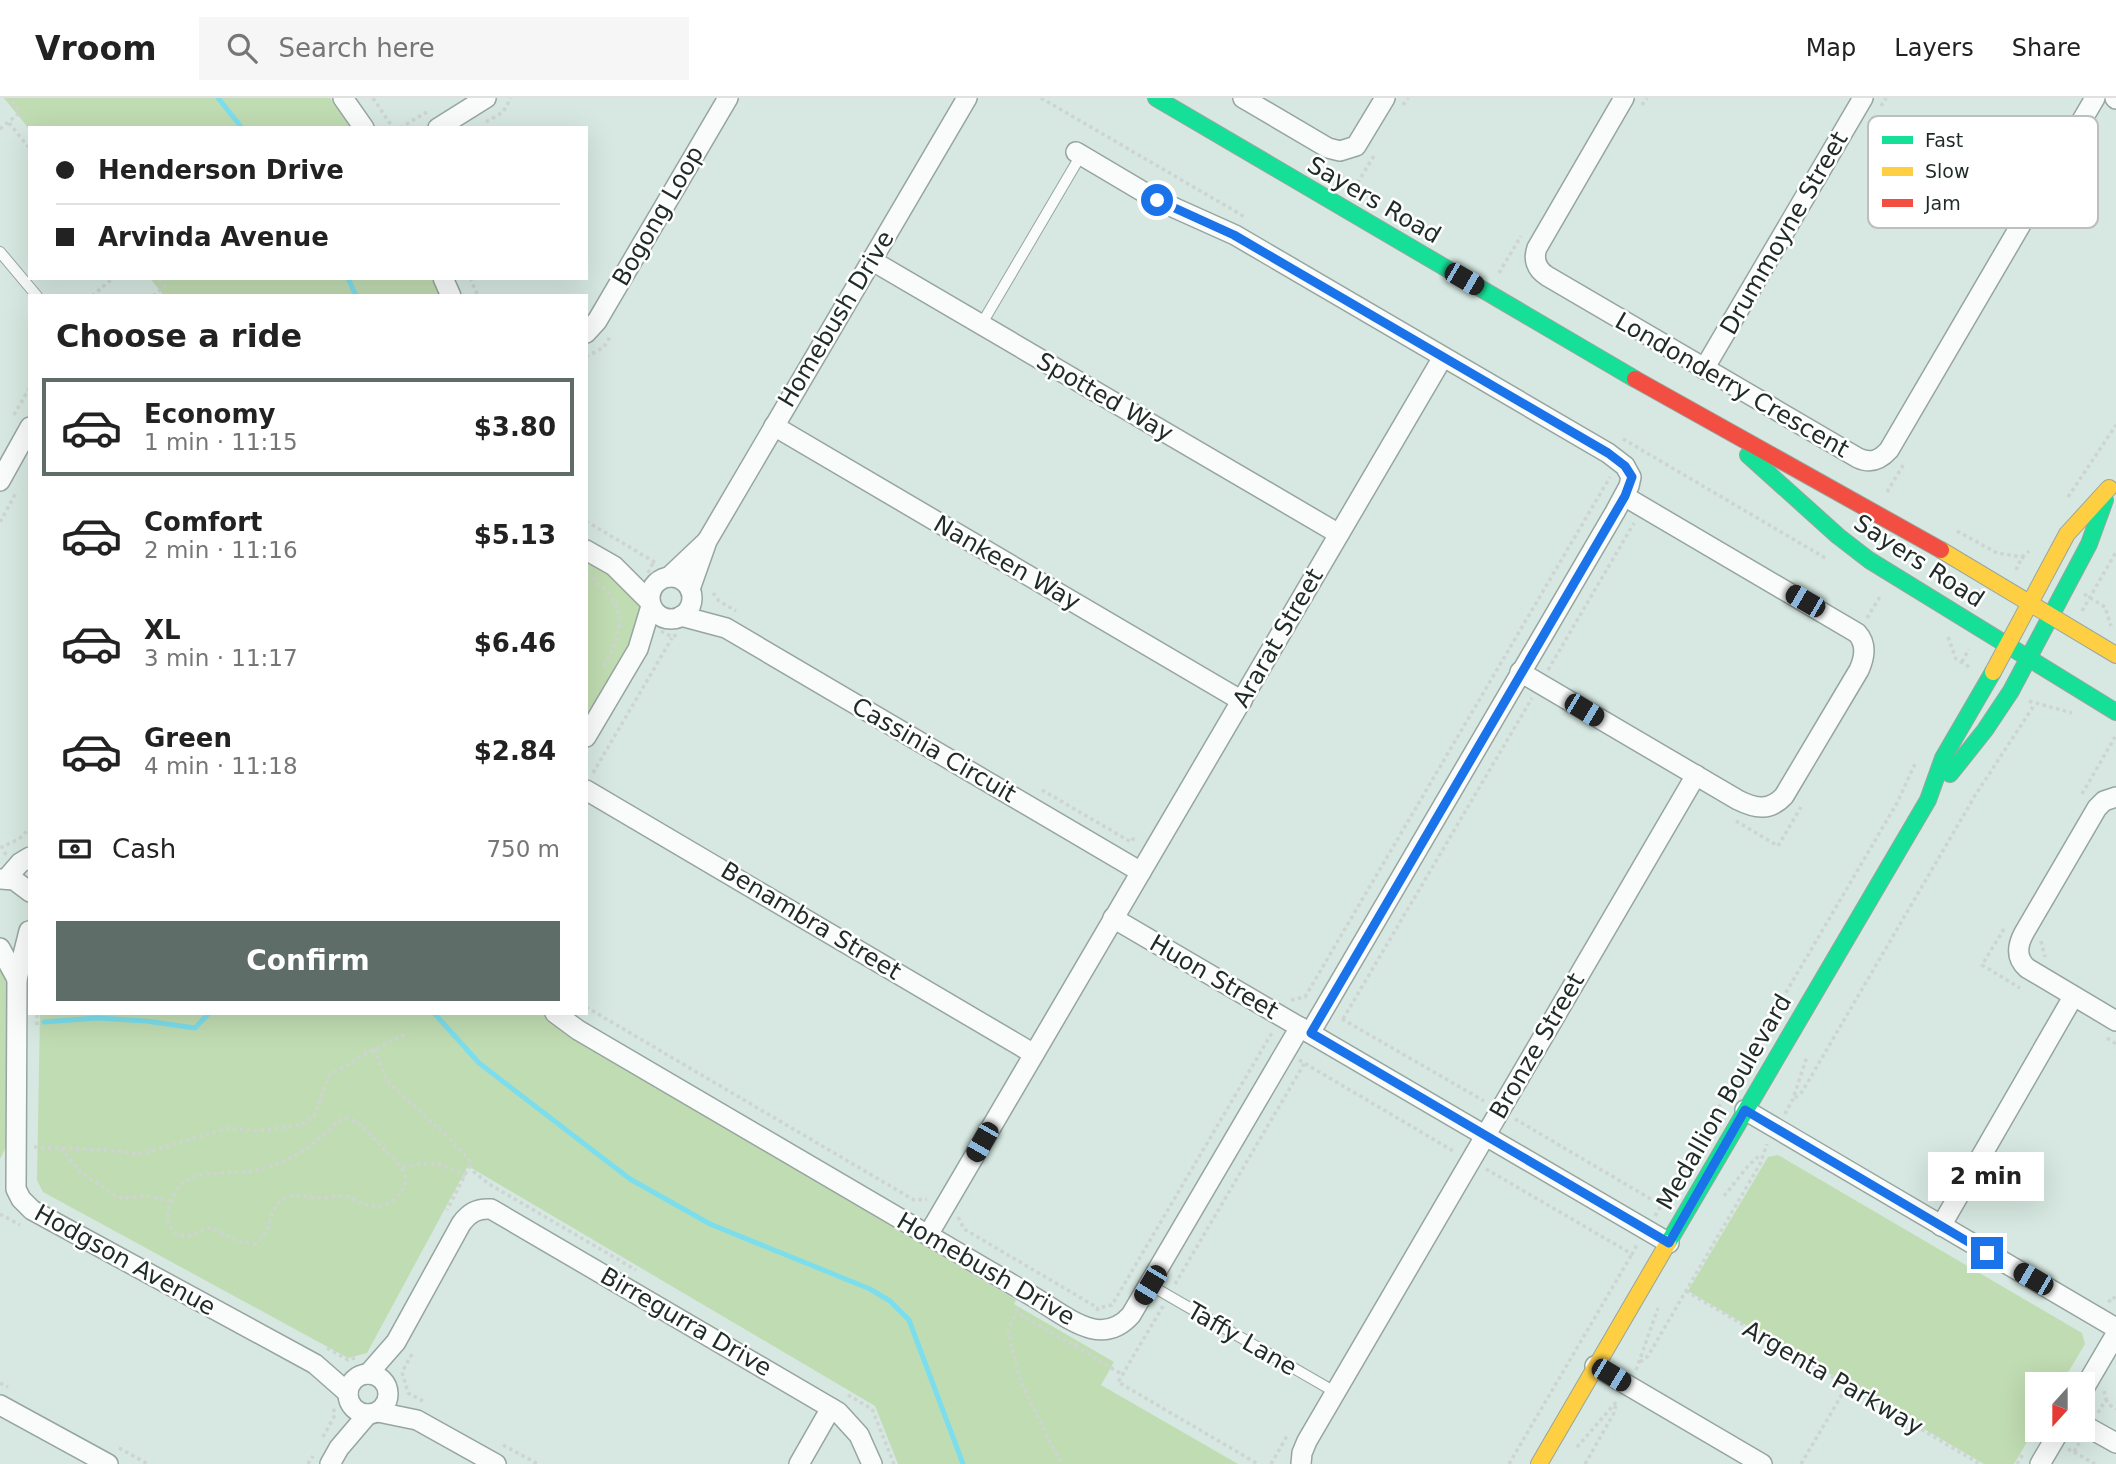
<!DOCTYPE html>
<meta charset="utf-8">
<style>
:root{--surface:#fff;--page:#f6f6f6;--text:#222;--muted:#767676;--line:#e0e0e0;--accent:#5f6d68}
body{margin:0;font-family:"DejaVu Sans",sans-serif;background:var(--page);color:var(--text);height:100vh;display:flex;flex-direction:column;font-size:26px;white-space:nowrap}
*{box-sizing:border-box;margin:0}
p{font-size:23px;color:var(--muted)}
.icon{flex:none;width:38px;height:38px;fill:none;stroke:currentColor;stroke-width:2;stroke-linecap:round;stroke-linejoin:round}
.map{position:relative;flex:1;overflow:hidden}
.drawer{position:absolute;left:28px;top:196px;width:560px;height:721px;display:flex;flex-direction:column;background:var(--surface);border-radius:0px;box-shadow:0 7px 28px #0002}
.drawer>*{flex:none}
.banner{position:absolute;left:28px;top:28px;width:560px;height:154px;border-radius:0px;box-shadow:0 7px 28px #0002;display:grid;align-content:center;height:154px;padding:0 28px;background:var(--surface)}
.needle{width:46px;rotate:201deg}
.buttons{position:absolute;left:2025px;top:1274px;display:grid;gap:14px}
.buttons a{display:grid;place-items:center;width:70px;height:70px;border-radius:0px;background:var(--surface);box-shadow:0 7px 28px #0002;font-size:35px}
.end{position:absolute;width:32px;height:32px;margin:-16px;border:9px solid #1a73e8;background:#fff;box-shadow:0 0 0 4px #fff}
.from{border-radius:50%}
.bubble{position:absolute;height:49px;border-radius:0px;background:var(--surface);box-shadow:0 7px 28px #0002;font-size:23px;font-weight:600;line-height:49px;text-align:center}
.car{position:absolute;width:21px;height:42px;margin:-21px -10px;border-radius:9px;box-shadow:0 0 5px 2px #0007;background:linear-gradient(#222 24%,#8ab4d8 0 40%,#222 0 76%,#8ab4d8 0 86%,#222 0)}
.banner b{display:flex;align-items:center;gap:24px;height:66px;font-size:26px}
.banner b+b{border-top:2px solid var(--line)}
.banner i{width:18px;height:18px;background:var(--text)}
ul{padding:0;list-style:none}
li{display:flex;align-items:center;gap:21px;height:98px;margin:0 14px 10px;padding:0 14px;border:4px solid transparent;border-radius:0px}
li div{flex:1}
li b{display:block;font-size:26px}
li em{font-style:normal;font-weight:600}
li.on{border-color:var(--accent)}
li>.icon{width:63px;height:63px;stroke-width:1.5}
h2{padding:0 28px;font-size:32px;line-height:84px}
.pay{display:flex;align-items:center;gap:18px;height:77px;padding:0 28px;font-size:26px}
.pay p{margin-inline-start:auto}
.action{display:flex;gap:14px;margin-top:auto;padding:14px 28px}
.action a{flex:1;height:80px;border-radius:0px;background:var(--accent);color:#fff;font-size:28px;font-weight:600;line-height:80px;text-align:center}
header{display:flex;align-items:center;gap:42px;box-sizing:border-box;height:98px;padding:0 35px;background:var(--surface);border-bottom:2px solid var(--line)}
header strong{font-size:33px}
nav{display:flex;gap:38px;margin-inline-start:auto;font-size:24px}
.search{width:490px;height:63px;background:var(--page);display:flex;align-items:center;gap:18px;box-sizing:border-box;padding:0 24px;border-radius:0px;color:var(--muted);font-size:26px}
.map>svg:first-child{display:block}
</style>
<header>
<strong>Vroom</strong>
<div class="search"><svg class="icon" aria-label="search" viewBox="0 0 24 24"><circle cx="10" cy="10" r="6"/><path d="M15 15l6 6"/></svg>Search here</div>
<nav><a>Map</a><a>Layers</a><a>Share</a></nav>
</header>
<div class="map">
<svg width="2116" height="1366" viewBox="0 0 2116 1366">
<rect width="100%" height="100%" fill="#d6e8e1"/>
<!-- green -->
<g fill="#c0dcb2">
<path d="M4,0H330L351,30H30V32Z"/>
<path d="M150,180H434L442,198H164Z"/>
<path d="M586,463L615,480L641,507C645,533 600,597 586,621Z"/>
<path d="M0,865L8,891V1045L0,1061Z"/>
<path d="M40,915H541L564,934L1016,1202L1014,1206L1114,1264L1101,1287L1238,1366H898L875,1308L468,1068L367,1255L348,1260L43,1094L37,1082Z"/>
<path d="M1778,1057L2082,1235L2085,1246L2061,1286H2037V1327L2014,1366H1984L1688,1193L1768,1059Z"/>
</g>
<g fill="none" stroke-linecap="round" stroke-linejoin="round">
<!-- stream -->
<g stroke="#7cdeec" stroke-width="5">
<path d="M218,0L242,30"/>
<path d="M348,180L356,198"/>
<path d="M434,915L479,965L630,1081L710,1126L870,1191L890,1203L909,1222L963,1366"/>
<path d="M44,924L97,920L146,923L195,930L209,915"/>
</g>
<!-- lane casing -->
<g stroke="#97a5a0" stroke-width="12">
<g id="lane">
<path d="M0,154L37,198"/>
<path d="M981,227L1081,57"/>
<path d="M1150,1187L1335,1294"/>
</g>
</g>
<!-- street casing -->
<g stroke="#97a5a0" stroke-width="22">
<g id="street">
<path d="M343,0L364,30"/>
<path d="M1243,0L1328,50L1340,53L1356,48L1385,0"/>
<path d="M1624,0L1537,150C1533,161 1536,171 1547,178L1858,360C1871,366 1880,362 1889,352L2095,0"/>
<path d="M2115,0L2116,1"/>
<path d="M438,30L486,0"/>
<path d="M1076,54L1157,102L1235,137L1608,355L1625,368L1631,379L1629,388L1615,414L1310,935"/>
<path d="M871,162L1339,436"/>
<path d="M443,180L451,198"/>
<path d="M586,235L597,223L728,0"/>
<path d="M1704,271L1863,0"/>
<path d="M774,328L1242,603"/>
<path d="M0,383L30,329"/>
<path d="M586,452L614,468L649,503"/>
<circle cx="671" cy="500" r="21"/>
<path d="M669,479L706,444"/>
<path d="M690,491L707,443L967,0"/>
<path d="M681,518L726,530L1141,774"/>
<path d="M1520,574L1738,702C1756,711 1770,713 1784,698L1859,572C1865,559 1867,546 1857,535L1624,398"/>
<path d="M586,639L638,551L651,508"/>
<path d="M586,692L1034,956"/>
<path d="M2116,699L2104,703L2097,710L2024,835C2017,848 2016,860 2027,870L2116,923"/>
<path d="M0,781L14,782L30,794"/>
<path d="M6,781L20,765L30,759"/>
<path d="M1113,820L1669,1145"/>
<path d="M29,833L17,881L16,1091L21,1101L32,1112L315,1266L348,1295"/>
<path d="M0,850L17,881"/>
<path d="M555,915L578,932L1032,1198C1064,1216 1100,1252 1131,1217L1300,929"/>
<path d="M1745,1012L2116,1230"/>
<path d="M1941,1128L2073,899"/>
<path d="M928,1137L1443,259"/>
<path d="M1595,1268L1762,1366"/>
<circle cx="368" cy="1296" r="20"/>
<path d="M368,1276L396,1244L461,1126C469,1115 477,1110 491,1111L838,1314L859,1337L872,1366"/>
<path d="M2082,1294L2116,1236"/>
<path d="M0,1307L108,1366"/>
<path d="M378,1314L417,1322L496,1366"/>
<path d="M2082,1326L2116,1345"/>
<path d="M330,1366L339,1350L368,1316"/>
<path d="M799,1366L831,1310"/>
<path d="M1301,1366L1302,1355L1307,1343L1696,677"/>
<path d="M2040,1366L2060,1332"/>
</g>
</g>
<!-- fast casing -->
<g stroke="#97a5a0" stroke-width="18">
<g id="fast">
<path d="M1156,0L1635,281"/>
<path d="M1748,357L1838,438L1869,462L2116,614"/>
<path d="M1950,676L1985,632L2011,593L2089,446L2105,402"/>
<path d="M1668,1145L1928,702L1943,660L1993,574"/>
</g>
</g>
<!-- slow casing -->
<g stroke="#97a5a0" stroke-width="18">
<g id="slow">
<path d="M1941,452L2116,557"/>
<path d="M1993,574L2067,436L2109,390"/>
<path d="M1539,1366L1668,1145"/>
</g>
</g>
<!-- jam casing -->
<g stroke="#97a5a0" stroke-width="18">
<path id="jam" d="M1635,281L1941,452"/>
</g>
<!-- path -->
<g stroke="#ced4d2" stroke-width="3.5" stroke-dasharray="3.5 3.5" stroke-linecap="butt">
<path d="M373,0L393,30"/>
<path d="M1041,0L1245,119"/>
<path d="M1403,7L1408,0"/>
<path d="M1642,7L1647,0"/>
<path d="M1881,8L1886,0"/>
<path d="M486,24L503,14L511,0"/>
<path d="M9,25L30,51"/>
<path d="M400,30L427,14"/>
<path d="M0,31L19,15L11,0"/>
<path d="M1354,91L1375,56"/>
<path d="M1499,175L1521,138"/>
<path d="M470,180L478,198"/>
<path d="M92,198L113,180"/>
<path d="M153,198L165,188L158,180"/>
<path d="M586,259L604,249L611,237"/>
<path d="M14,317L30,289"/>
<path d="M1623,341L1827,461"/>
<path d="M1887,394L1905,364"/>
<path d="M2068,399L2116,327"/>
<path d="M586,423L656,465"/>
<path d="M0,424L16,395"/>
<path d="M1957,433L1997,455L2022,459L2026,461"/>
<path d="M2016,472L2022,459L2029,453"/>
<path d="M648,475L653,465"/>
<path d="M586,476C629,506 626,530 602,572"/>
<path d="M713,495L719,503L736,513"/>
<path d="M2084,496L2105,509L2111,528"/>
<path d="M2082,513L2116,454"/>
<path d="M1867,520L1881,497"/>
<path d="M661,533L672,539L678,536"/>
<path d="M1948,539L1956,561L1971,570"/>
<path d="M1962,564L1969,551"/>
<path d="M1548,572L1634,425"/>
<path d="M2029,603L2072,615"/>
<path d="M593,675L672,540"/>
<path d="M1042,692L1131,744L1133,741L1137,742"/>
<path d="M2082,696L2115,639"/>
<path d="M1736,723L1778,748L1801,709"/>
<path d="M6,757L2,749L19,741L30,730"/>
<path d="M2004,831L1982,867L2020,890"/>
<path d="M2041,843L2045,859"/>
<path d="M1291,902L1305,899L1610,379"/>
<path d="M586,909L914,1102L927,1101"/>
<path d="M1342,921L1484,1003"/>
<path d="M1343,921L1532,600"/>
<path d="M37,927V915"/>
<path d="M2107,940L2116,946"/>
<path d="M375,951L386,982L450,1041L470,1063V1067L447,1112"/>
<path d="M1299,962L1455,1054"/>
<path d="M1795,1000L1802,994L1976,696L2035,606"/>
<path d="M1785,1016L1793,1001L1807,958"/>
<path d="M345,1020C360,1022 369,1035 379,1046C393,1061 421,1079 394,1101C375,1117 362,1103 344,1098C337,1097 330,1100 323,1100C310,1100 298,1095 286,1100C267,1107 273,1137 254,1146L240,1144L212,1130C201,1130 193,1140 181,1137C157,1130 170,1094 184,1084C200,1072 224,1076 242,1074C256,1073 271,1069 284,1063C297,1057 309,1049 320,1040C329,1033 335,1024 345,1020Z"/>
<path d="M1515,1021L1661,1107"/>
<path d="M34,1049L106,1052L141,1056L229,1030L257,1033L301,1027L314,1018L329,978L361,958L408,935"/>
<path d="M61,1050L79,1073L114,1097L123,1100L147,1098L171,1103"/>
<path d="M470,1067L474,1074L489,1086L636,1172"/>
<path d="M403,1069C427,1063 444,1065 465,1078"/>
<path d="M1486,1071L1632,1156L1638,1145"/>
<path d="M1724,1098L1748,1068L1761,1056"/>
<path d="M0,1116L20,1127"/>
<path d="M1655,1118L1897,705L1915,666"/>
<path d="M958,1119L964,1131L1098,1210"/>
<path d="M1175,1186L1304,966"/>
<path d="M1686,1193L1980,1366"/>
<path d="M2108,1202L2111,1204L2116,1197"/>
<path d="M1163,1208L1118,1284L1258,1366"/>
<path d="M1016,1211L1021,1217L1075,1248L1078,1243"/>
<path d="M1017,1212L1008,1233L1020,1282L1061,1366"/>
<path d="M1097,1213L1098,1210L1112,1207L1273,933"/>
<path d="M1075,1248L1123,1277"/>
<path d="M327,1250L348,1262L358,1259"/>
<path d="M412,1256L402,1274L408,1295L423,1303"/>
<path d="M1640,1264L1648,1258L1760,1066L1767,1046"/>
<path d="M1636,1272L1658,1210"/>
<path d="M0,1285L8,1289"/>
<path d="M848,1297L872,1311L894,1366"/>
<path d="M2106,1301L2108,1306L2116,1311"/>
<path d="M2098,1315L2106,1301L2104,1293"/>
<path d="M323,1339L335,1317L333,1308"/>
<path d="M503,1347L538,1366"/>
<path d="M1577,1349L1618,1302"/>
<path d="M119,1350L148,1366"/>
<path d="M2068,1351L2074,1354L2079,1345"/>
<path d="M2074,1354L2095,1366"/>
<path d="M308,1366L313,1358"/>
<path d="M1271,1366L1287,1338"/>
<path d="M1509,1366L1632,1156"/>
<path d="M1585,1366L1614,1315L1616,1306"/>
<path d="M1801,1366L1847,1288"/>
<path d="M2017,1366L2023,1356"/>
</g>
<!-- lane -->
<use href="#lane" stroke="#f9fcfa" stroke-width="10"/>
<!-- street -->
<use href="#street" stroke="#f9fcfa" stroke-width="19"/>
<!-- fast -->
<use href="#fast" stroke="#16e098" stroke-width="16"/>
<!-- slow -->
<use href="#slow" stroke="#ffcf43" stroke-width="16"/>
<!-- jam -->
<use href="#jam" stroke="#f24e42" stroke-width="16"/>
</g>
<g fill="none" stroke-linecap="round" stroke-linejoin="round">
<!-- route -->
<path stroke="#1a73e8" stroke-width="9" d="M1157,102L1234,137L1608,355L1625,368L1632,379L1625,398L1311,935L1669,1145L1745,1012L1987,1155"/>
</g>
<g text-anchor="middle" dominant-baseline="central" stroke-width="5" stroke-linejoin="round" paint-order="stroke">
<!-- street labels -->
<g font-size="24" fill="#1f2b27" stroke="#fff">
<text transform="translate(1374 102) rotate(30)">Sayers Road</text>
<text transform="translate(658 118) rotate(-60)">Bogong Loop</text>
<text transform="translate(1784 135) rotate(-60)">Drummoyne Street</text>
<text transform="translate(836 221) rotate(-59)">Homebush Drive</text>
<text transform="translate(1732 287) rotate(30)">Londonderry Crescent</text>
<text transform="translate(1105 299) rotate(30)">Spotted Way</text>
<text transform="translate(1919 463) rotate(33)">Sayers Road</text>
<text transform="translate(1007 465) rotate(30)">Nankeen Way</text>
<text transform="translate(1278 540) rotate(-60)">Ararat Street</text>
<text transform="translate(934 652) rotate(30)">Cassinia Circuit</text>
<text transform="translate(811 823) rotate(31)">Benambra Street</text>
<text transform="translate(1214 879) rotate(30)">Huon Street</text>
<text transform="translate(1537 948) rotate(-60)">Bronze Street</text>
<text transform="translate(1724 1004) rotate(-60)">Medallion Boulevard</text>
<text transform="translate(125 1162) rotate(29)">Hodgson Avenue</text>
<text transform="translate(986 1171) rotate(30)">Homebush Drive</text>
<text transform="translate(686 1224) rotate(30)">Birregurra Drive</text>
<text transform="translate(1242 1241) rotate(30)">Taffy Lane</text>
<text transform="translate(1833 1280) rotate(30)">Argenta Parkway</text>
</g>
</g>
<!-- legend -->
<rect x="1868" y="18" width="230" height="112" rx="10" fill="#fff" stroke="#bcbfbe" stroke-width="2"/>
<rect x="1882" y="38" width="31" height="8" fill="#16e098"/>
<rect x="1882" y="69" width="31" height="9" fill="#ffcf43"/>
<rect x="1882" y="101" width="31" height="8" fill="#f24e42"/>
<g font-size="19" fill="#1f2b27">
<text x="1925" y="49">Fast</text>
<text x="1925" y="80">Slow</text>
<text x="1925" y="112">Jam</text>
</g>
</svg>
<div class="buttons">
<a><svg class="needle" viewBox="-14 -14 28 28"><path d="M0-13l5 13h-10z" fill="#e53935"/><path d="M0 13l5-13h-10z" fill="#767676"/></svg></a>
</div>
<i class="end from" style="left:1157px;top:102px"></i>
<i class="end" style="left:1987px;top:1155px"></i>
<div class="bubble" style="left:1928px;top:1054px;width:116px">2 min</div>
<i class="car" style="left:1464px;top:181px;rotate:120deg"></i>
<i class="car" style="left:1805px;top:503px;rotate:300deg"></i>
<i class="car" style="left:1584px;top:612px;rotate:121deg"></i>
<i class="car" style="left:982px;top:1044px;rotate:210deg"></i>
<i class="car" style="left:2033px;top:1181px;rotate:300deg"></i>
<i class="car" style="left:1150px;top:1187px;rotate:211deg"></i>
<i class="car" style="left:1611px;top:1277px;rotate:121deg"></i>
<div class="banner">
<b><i class="from"></i>Henderson Drive</b>
<b><i></i>Arvinda Avenue</b>
</div>
<section class="drawer">
<h2>Choose a ride</h2>
<ul>
<li class="on"><svg class="icon" aria-label="car" viewBox="0 0 24 24"><path d="M5 17H2v-5l4-1 3-4h7l3 4 3 1v5h-3M9 17h6M6 11h13"/><circle cx="7" cy="17" r="2"/><circle cx="17" cy="17" r="2"/></svg><div><b>Economy</b><p>1 min · 11:15</p></div><em>$3.80</em></li>
<li><svg class="icon" aria-label="car" viewBox="0 0 24 24"><path d="M5 17H2v-5l4-1 3-4h7l3 4 3 1v5h-3M9 17h6M6 11h13"/><circle cx="7" cy="17" r="2"/><circle cx="17" cy="17" r="2"/></svg><div><b>Comfort</b><p>2 min · 11:16</p></div><em>$5.13</em></li>
<li><svg class="icon" aria-label="car" viewBox="0 0 24 24"><path d="M5 17H2v-5l4-1 3-4h7l3 4 3 1v5h-3M9 17h6M6 11h13"/><circle cx="7" cy="17" r="2"/><circle cx="17" cy="17" r="2"/></svg><div><b>XL</b><p>3 min · 11:17</p></div><em>$6.46</em></li>
<li><svg class="icon" aria-label="car" viewBox="0 0 24 24"><path d="M5 17H2v-5l4-1 3-4h7l3 4 3 1v5h-3M9 17h6M6 11h13"/><circle cx="7" cy="17" r="2"/><circle cx="17" cy="17" r="2"/></svg><div><b>Green</b><p>4 min · 11:18</p></div><em>$2.84</em></li>
</ul>
<div class="pay"><svg class="icon" aria-label="cash" viewBox="0 0 24 24"><path d="M3 7h18v10H3z"/><circle cx="12" cy="12" r="2"/></svg>Cash<p>750 m</p></div>
<div class="action"><a>Confirm</a></div>
</section>
</div>
